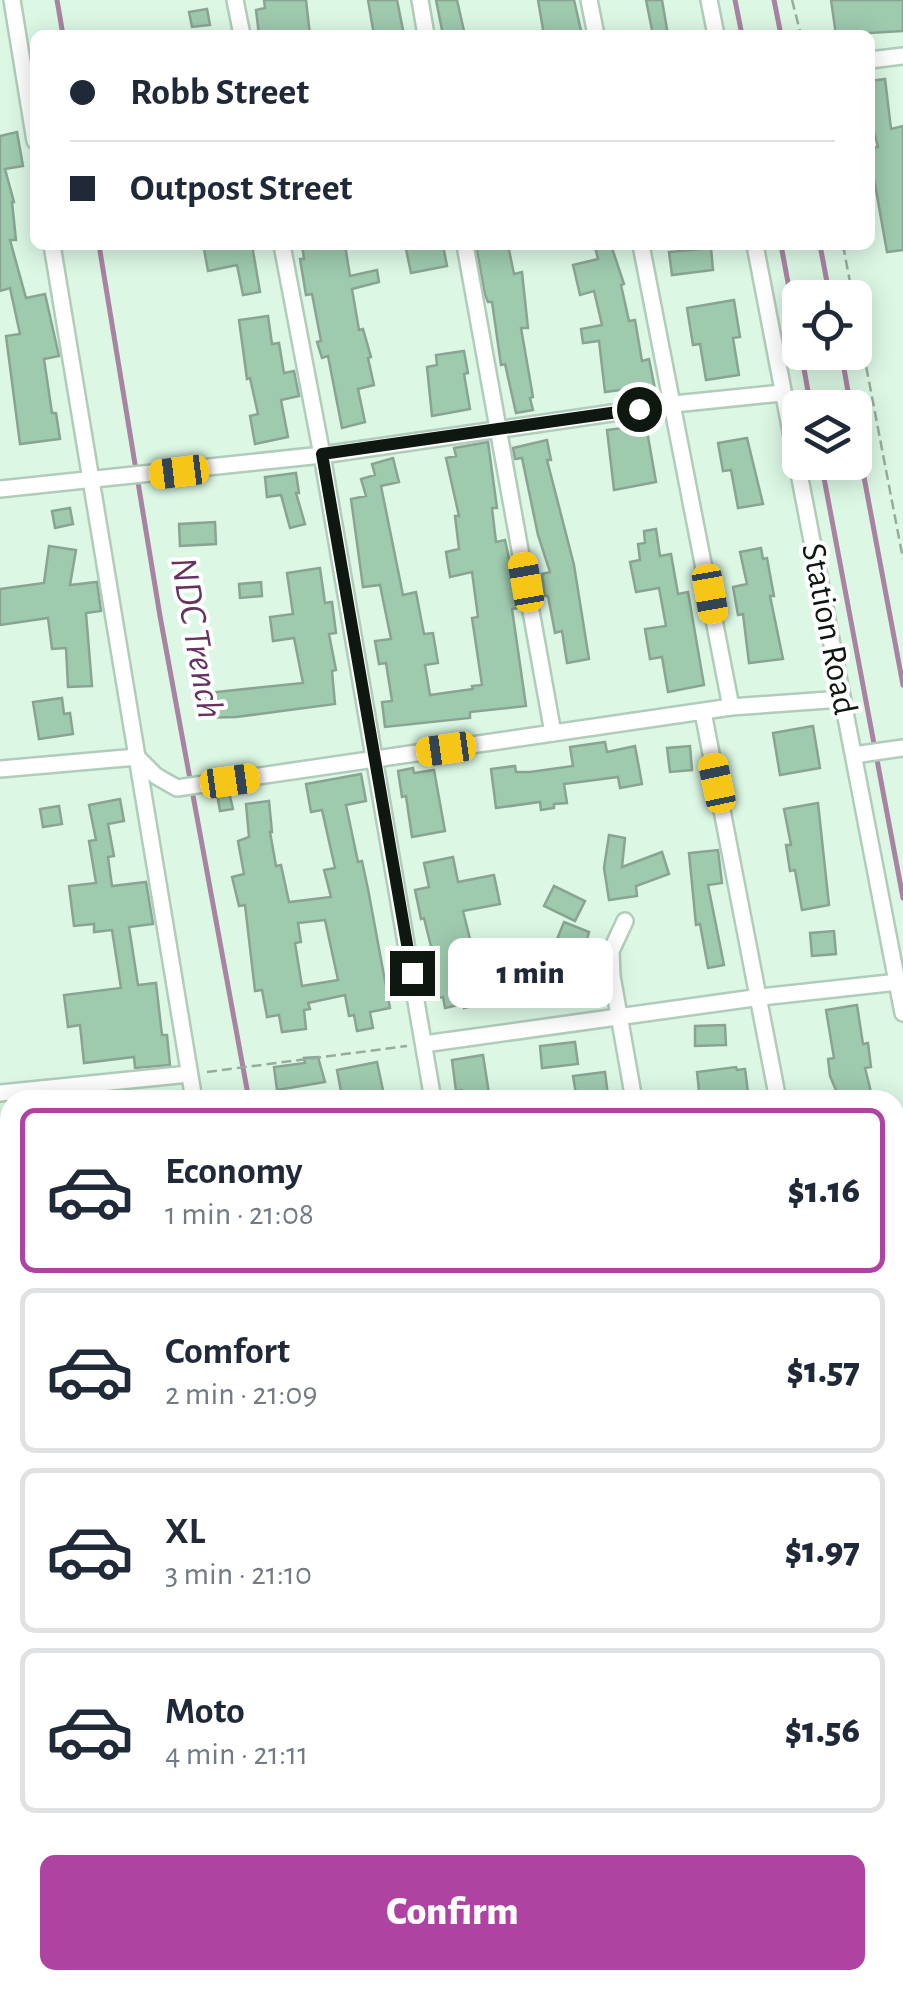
<!DOCTYPE html>
<meta charset="utf-8">
<style>
:root{--surface:#fff;--page:#f6f6f7;--text:#1f2937;--muted:#747a83;--line:#e0e1e3;--accent:#af43a2}
body{margin:0;font-family:"Alegreya Sans",sans-serif;background:var(--page);color:var(--text);height:100vh;display:flex;flex-direction:column;font-size:38px;white-space:nowrap}
*{box-sizing:border-box;margin:0}
p{font-size:32px;color:var(--muted)}
.icon{flex:none;width:55px;height:55px;fill:none;stroke:currentColor;stroke-width:2;stroke-linecap:round;stroke-linejoin:round}
.map{position:relative;flex:1;overflow:hidden}
.sheet{position:absolute;left:0px;top:1090px;width:905px;height:900px;display:flex;flex-direction:column;background:var(--surface);border-radius:30px 30px 0 0;box-shadow:0 5px 25px #0003}
.sheet>*{flex:none}
.hud{position:absolute;left:30px;top:30px;width:845px;height:220px;border-radius:15px;box-shadow:0 5px 25px #0003;display:grid;align-content:center;height:220px;padding:0 40px;background:var(--surface)}
.tools{position:absolute;left:782px;top:280px;display:grid;gap:20px}
.tools a{display:grid;place-items:center;width:90px;height:90px;border-radius:15px;background:var(--surface);box-shadow:0 5px 25px #0003;font-size:50px}
.end{position:absolute;width:45px;height:45px;margin:-22px;border:12px solid #0e1811;background:#fff;box-shadow:0 0 0 5px #fff}
.from{border-radius:50%}
.bubble{position:absolute;height:70px;border-radius:15px;background:var(--surface);box-shadow:0 5px 25px #0003;font-size:32px;font-weight:800;line-height:70px;text-align:center}
.car{position:absolute;width:30px;height:60px;margin:-30px -15px;border-radius:12px;box-shadow:0 0 8px 2px #0007;background:linear-gradient(#f5c518 24%,#345 0 40%,#f5c518 0 76%,#345 0 86%,#f5c518 0)}
.hud b{display:flex;align-items:center;gap:35px;height:95px;font-size:38px}
.hud b+b{border-top:2px solid var(--line)}
.hud i{width:25px;height:25px;background:var(--text)}
ul{padding:18px 0 0;list-style:none}
li{display:flex;align-items:center;gap:30px;height:165px;margin:0 20px 15px;padding:0 20px;border:5px solid var(--line);border-radius:15px}
li div{flex:1}
li b{display:block;font-size:38px}
li em{font-style:normal;font-weight:800}
li.selected{border-color:var(--accent)}
li>.icon{width:90px;height:90px;stroke-width:1.5}
.button{display:flex;gap:20px;margin-top:auto;padding:20px 40px}
.button a{flex:1;height:115px;border-radius:15px;background:var(--accent);color:#fff;font-size:40px;font-weight:800;line-height:115px;text-align:center}
.map>svg:first-child{display:block}
</style>
<div class="map">
<svg width="903" height="1990" viewBox="0 0 903 1990">
<rect width="100%" height="100%" fill="#dcf8e5"/>
<g fill="none" stroke-linecap="round" stroke-linejoin="round">
<!-- stream -->
<g stroke="#a984a2" stroke-width="5">
<path d="M57,0L63,35"/>
<path d="M735,0L742,35"/>
<path d="M774,0L781,35"/>
<path d="M99,245L160,616L249,1100"/>
<path d="M781,245L800,347"/>
<path d="M820,245L830,298"/>
<path d="M801,352L811,408"/>
<path d="M841,352L851,408"/>
<path d="M855,429L903,685"/>
<path d="M821,462L903,898"/>
<path d="M395,1980L397,1990"/>
</g>
</g>
<!-- building -->
<g fill="#9ecaae" stroke="#8aa493" stroke-width="2.5" fill-rule="evenodd">
<path d="M264,0H306L310,35H259L256,10L265,8Z"/>
<path d="M368,0H397L404,35H374Z"/>
<path d="M436,0H457L464,31L443,35Z"/>
<path d="M538,0H574L582,35H544Z"/>
<path d="M646,0H662L668,35H653Z"/>
<path d="M831,0H903V31L836,35Z"/>
<path d="M207,9L210,25L192,27L189,12Z"/>
<path d="M885,79L891,129L903,126V250L887,252L873,173L870,174V148L878,147L870,117V81Z"/>
<path d="M17,132L23,166L5,169L14,202H12L16,240H10L26,298L45,294L59,356L44,359L52,413H56L60,439L20,444L6,336L20,334L10,288L0,291V136Z"/>
<path d="M224,245H252L260,292L243,295L237,265L208,271L204,249Z"/>
<path d="M302,245H345L350,276L377,270L379,282L352,289L359,330L363,329L371,357L368,358L374,385L358,389L365,422L342,428L328,356L322,358L317,342L321,341L312,294L306,295L300,259H304Z"/>
<path d="M420,245H443L447,266L411,273L406,249Z"/>
<path d="M476,245H508L514,274L522,272L528,328H521L533,397L530,398L533,410L516,413L505,364L501,365L492,302H488L485,295Z"/>
<path d="M611,245L624,284L621,285L629,321L635,320L642,361L649,359L656,394L644,397L642,387L605,392L599,341L583,343L581,329L602,325L594,291L580,295L573,265L598,259L595,247Z"/>
<path d="M711,248L713,270L672,275L669,252Z"/>
<path d="M734,300L740,337L733,338L739,375L706,380L700,344L693,345L687,308Z"/>
<path d="M268,316L272,344L279,343L284,373L294,371L299,396L281,400L288,437L255,444L250,416L258,414L250,378L247,379L239,320Z"/>
<path d="M464,351L468,373L464,374L470,409L432,416L427,367L437,365L436,355Z"/>
<path d="M646,425L656,482L614,490L607,430Z"/>
<path d="M747,438L763,504L738,508L731,470L723,471L718,443Z"/>
<path d="M547,440L551,460H547L574,565L589,659L567,663L562,631L555,633L548,596H545L542,574L550,572L538,535L522,458L515,459L513,448Z"/>
<path d="M488,442L497,508H492L496,542L505,540L516,592L518,608L512,609L526,706L470,712V718L385,727L382,702L392,701L386,663L379,664L375,641L391,639L380,585L363,587L351,499L366,496L361,479L375,475L372,464L393,458L399,482L381,486L403,595L416,592L424,634L433,633L438,663L425,665L430,695L473,689L472,686L482,685L472,618L478,617L472,572L450,577L446,552L459,549L455,516H459L446,458L456,456L454,448Z"/>
<path d="M296,473L299,493H296L305,524L290,528L281,495L267,497L265,477Z"/>
<path d="M70,508L73,524L55,528L52,511Z"/>
<path d="M215,522L216,544L180,546L179,524Z"/>
<path d="M656,529L660,556L671,554L678,594L688,592L704,685L668,692L662,657L650,659L645,629L666,626L659,588L636,592L630,562L640,560L638,544L645,543L644,531Z"/>
<path d="M49,546L76,550L70,585L97,582L101,611L86,613L92,686L68,687L66,648L52,649L48,618L0,625V589L44,583Z"/>
<path d="M761,548L763,559L767,558L774,596H770L783,659L749,663L743,614L738,615L733,587L747,584L740,552Z"/>
<path d="M320,568L325,603L332,602L336,633L329,634L336,670L332,671L335,704L236,717L199,718L197,694L303,683L294,638L273,641L270,617L293,614L287,573Z"/>
<path d="M261,582L262,596L240,598L239,584Z"/>
<path d="M62,698L64,714L70,713L73,734L39,739L33,702Z"/>
<path d="M813,726L820,768L780,775L773,733Z"/>
<path d="M605,742L607,752L635,746L642,784L620,788L618,777L564,784L567,803L554,804V808L541,810L540,802L496,808L491,769L515,766L516,772H530L573,766L570,747Z"/>
<path d="M690,746L692,770L670,772L667,748Z"/>
<path d="M413,768L414,773L434,770L445,831L412,837L406,796L402,797L398,771Z"/>
<path d="M361,774L366,801L346,805L358,862L362,861L368,889L390,1008L370,1012L373,1028L357,1031L354,1015L349,1016L345,995L308,1003L310,1009L304,1010L306,1029L282,1032L279,1015L267,1017L262,990L255,991L245,905L239,906L232,877L244,874L238,841L249,837L246,804L269,801L272,832H270L276,866L281,865L289,902L331,897L324,870L335,868L322,810L311,812L306,784ZM325,920L338,980L302,986L295,943L301,942L298,923Z"/>
<path d="M229,792L233,809L220,811L217,794Z"/>
<path d="M120,799L124,821L108,824L114,856L108,857L112,886L146,882L153,924L129,927L138,985L156,983L162,1035H167L170,1065L135,1068L134,1057L84,1063L80,1025L68,1027L64,995L121,988L112,930L94,932V924L74,926L69,886L96,883L89,841L96,840L89,805Z"/>
<path d="M818,803L829,905L802,910L795,870L790,871L786,845H791L784,809Z"/>
<path d="M59,806L62,824L43,827L40,809Z"/>
<path d="M609,835L625,838L622,867L662,852L669,874L636,886L637,896L609,900L604,868Z"/>
<path d="M718,850L722,883L708,885L724,965L708,968L700,924L696,925L689,853Z"/>
<path d="M453,857L458,882L494,875L500,904L463,911L475,959L485,957L494,1001L464,1008L463,1004L445,1008L443,997L438,998L434,982L438,981L436,967L424,918L421,919L415,890L429,887L424,863Z"/>
<path d="M554,886L585,901L575,921L544,906Z"/>
<path d="M564,922L589,932L583,954L555,944Z"/>
<path d="M834,931L836,954L812,956L810,933Z"/>
<path d="M583,963L589,987L546,997L540,972Z"/>
<path d="M857,1005L863,1044L868,1043L871,1067L865,1068L873,1100H840L830,1076L828,1059L834,1058L826,1010Z"/>
<path d="M725,1025L726,1045L695,1046V1026Z"/>
<path d="M575,1042L578,1064L542,1068L540,1046Z"/>
<path d="M483,1055L490,1100H464L462,1090L456,1091L452,1060Z"/>
<path d="M318,1057L325,1082L277,1090L274,1067L305,1063L304,1058Z"/>
<path d="M377,1062L385,1100H370L369,1092L342,1097L337,1070Z"/>
<path d="M736,1067L737,1070L745,1069L749,1100H700L697,1072Z"/>
<path d="M605,1072L608,1096L577,1100L573,1076Z"/>
</g>
<g fill="none" stroke-linecap="round" stroke-linejoin="round">
<!-- minor casing -->
<g stroke="#b1ccba" stroke-width="20">
<g id="minor">
<path d="M12,0L35,141"/>
<path d="M235,0L242,35"/>
<path d="M420,0L426,35"/>
<path d="M589,0L596,35"/>
<path d="M709,0L716,35"/>
<path d="M870,60L903,56"/>
<path d="M52,245L194,1100"/>
<path d="M282,245L322,455L433,1100"/>
<path d="M465,245L553,733"/>
<path d="M641,245L731,707"/>
<path d="M755,245L903,1013"/>
<path d="M0,489L322,455L674,404L782,393"/>
<path d="M703,712L778,1100"/>
<path d="M854,755L903,748"/>
<path d="M0,769L137,757L156,776L177,788L731,707L842,699"/>
<path d="M625,921L611,951L612,976L634,1100"/>
<path d="M424,1044L761,997L898,982"/>
<path d="M0,1093L189,1074"/>
<path d="M895,1262L903,1261"/>
<path d="M0,1554L10,1553"/>
<path d="M895,1612L903,1611"/>
<path d="M0,1701L10,1766"/>
<path d="M345,1980L347,1990"/>
<path d="M575,1980L577,1990"/>
</g>
</g>
<!-- path -->
<g stroke="#96ac9d" stroke-width="2.5" stroke-dasharray="10 5" stroke-linecap="butt">
<path d="M792,0L801,35"/>
<path d="M843,245L853,298"/>
<path d="M855,308L903,559"/>
<path d="M207,1072L407,1046"/>
</g>
<!-- minor -->
<use href="#minor" stroke="#fff" stroke-width="15"/>
</g>
<g fill="none" stroke-linecap="round" stroke-linejoin="round">
<!-- route -->
<path stroke="#0e1811" stroke-width="12" d="M412,973L322,454L639,409"/>
</g>
<g text-anchor="middle" dominant-baseline="central" stroke-width="8" stroke-linejoin="round" paint-order="stroke">
<!-- street labels -->
<g font-size="35" fill="#0e1811" stroke="#fff">
<text transform="translate(829 629) rotate(79)">Station Road</text>
</g>
<!-- water labels -->
<g font-size="38" font-style="italic" fill="#65345e" stroke="#fff">
<text transform="translate(196 638) rotate(80)">NDC Trench</text>
</g>
</g>
</svg>
<div class="tools">
<a><svg class="icon" aria-label="locate" viewBox="0 0 24 24"><circle cx="12" cy="12" r="6"/><path d="M12 2v4M12 18v4M2 12h4M18 12h4"/></svg></a>
<a><svg class="icon" aria-label="layers" viewBox="0 0 24 24"><path d="M12 4l9 5-9 5-9-5zM3 14l9 5 9-5"/></svg></a>
</div>
<i class="end from" style="left:639px;top:409px"></i>
<i class="end" style="left:412px;top:973px"></i>
<div class="bubble" style="left:448px;top:938px;width:165px">1 min</div>
<i class="car" style="left:179px;top:472px;rotate:263deg"></i>
<i class="car" style="left:526px;top:582px;rotate:350deg"></i>
<i class="car" style="left:710px;top:594px;rotate:170deg"></i>
<i class="car" style="left:446px;top:749px;rotate:262deg"></i>
<i class="car" style="left:230px;top:781px;rotate:82deg"></i>
<i class="car" style="left:717px;top:783px;rotate:348deg"></i>
<div class="hud">
<b><i class="from"></i>Robb Street</b>
<b><i></i>Outpost Street</b>
</div>
<section class="sheet">
<ul>
<li class="selected"><svg class="icon" aria-label="car" viewBox="0 0 24 24"><path d="M5 17H2v-5l4-1 3-4h7l3 4 3 1v5h-3M9 17h6M6 11h13"/><circle cx="7" cy="17" r="2"/><circle cx="17" cy="17" r="2"/></svg><div><b>Economy</b><p>1 min · 21:08</p></div><em>$1.16</em></li>
<li><svg class="icon" aria-label="car" viewBox="0 0 24 24"><path d="M5 17H2v-5l4-1 3-4h7l3 4 3 1v5h-3M9 17h6M6 11h13"/><circle cx="7" cy="17" r="2"/><circle cx="17" cy="17" r="2"/></svg><div><b>Comfort</b><p>2 min · 21:09</p></div><em>$1.57</em></li>
<li><svg class="icon" aria-label="car" viewBox="0 0 24 24"><path d="M5 17H2v-5l4-1 3-4h7l3 4 3 1v5h-3M9 17h6M6 11h13"/><circle cx="7" cy="17" r="2"/><circle cx="17" cy="17" r="2"/></svg><div><b>XL</b><p>3 min · 21:10</p></div><em>$1.97</em></li>
<li><svg class="icon" aria-label="car" viewBox="0 0 24 24"><path d="M5 17H2v-5l4-1 3-4h7l3 4 3 1v5h-3M9 17h6M6 11h13"/><circle cx="7" cy="17" r="2"/><circle cx="17" cy="17" r="2"/></svg><div><b>Moto</b><p>4 min · 21:11</p></div><em>$1.56</em></li>
</ul>
<div class="button"><a>Confirm</a></div>
</section>
</div>
